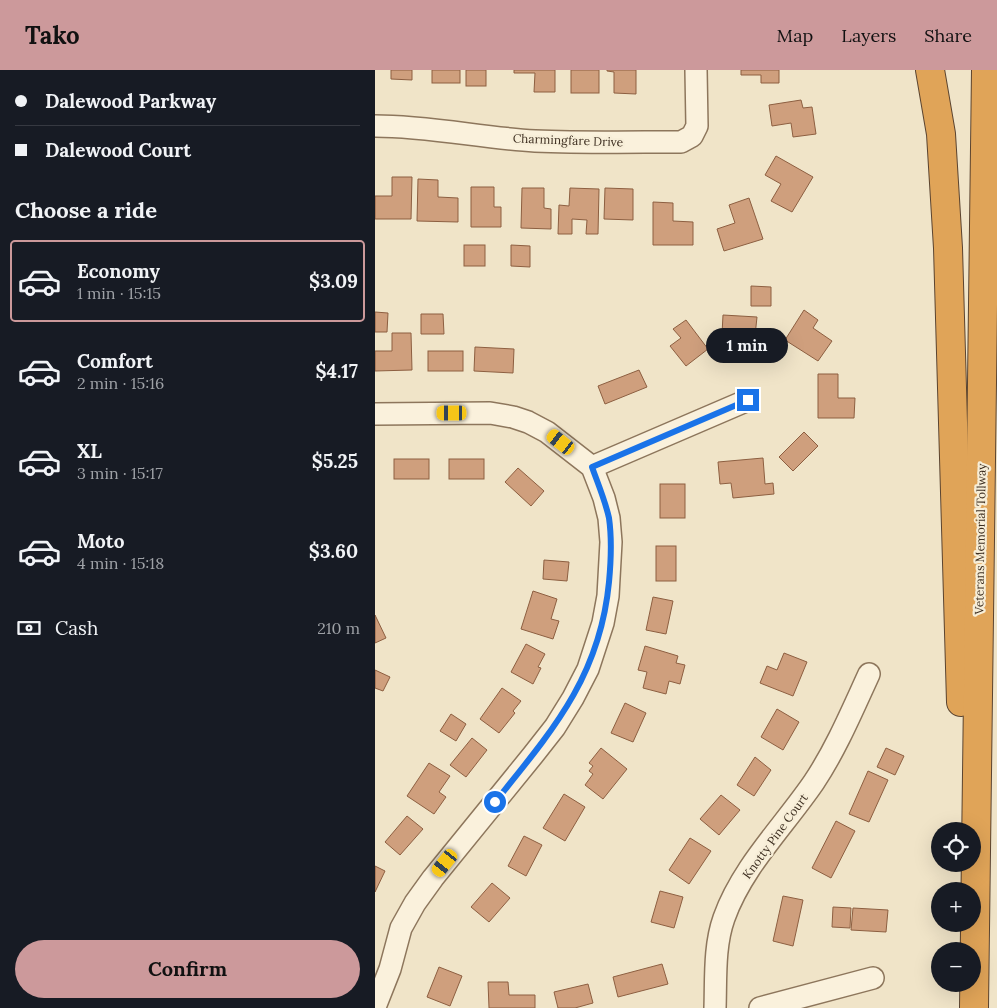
<!DOCTYPE html>
<meta charset="utf-8">
<style>
:root{--surface:#171b24;--page:#20242c;--text:#f1f3f6;--muted:#9ea1a6;--line:#363941;--accent:#cc999b}
body{margin:0;font-family:Lora,serif;background:var(--page);color:var(--text);height:100vh;display:flex;flex-direction:column;font-size:19px;white-space:nowrap}
*{box-sizing:border-box;margin:0}
p{font-size:16px;color:var(--muted)}
.icon{flex:none;width:28px;height:28px;fill:none;stroke:currentColor;stroke-width:2;stroke-linecap:round;stroke-linejoin:round}
.map{position:relative;flex:1;overflow:hidden}
.sheet{display:flex;flex-direction:column;background:var(--surface);width:375px}
.sheet>*{flex:none}
.top-card{display:grid;align-content:center;height:110px;padding:0 15px;background:var(--surface)}
.fabs{position:absolute;left:556px;top:752px;display:grid;gap:10px}
.fabs a{display:grid;place-items:center;width:50px;height:50px;border-radius:50%;background:var(--surface);box-shadow:0 5px 20px #0002;font-size:25px}
.end{position:absolute;width:22px;height:22px;margin:-11px;border:6px solid #1a73e8;background:#fff;box-shadow:0 0 0 2px #fff}
.from{border-radius:50%}
.bubble{position:absolute;height:35px;border-radius:18px;background:var(--surface);box-shadow:0 5px 20px #0002;font-size:16px;font-weight:700;line-height:35px;text-align:center}
.car{position:absolute;width:15px;height:30px;margin:-15px -8px;border-radius:6px;box-shadow:0 0 4px 1px #0007;background:linear-gradient(#f5c518 24%,#345 0 40%,#f5c518 0 76%,#345 0 86%,#f5c518 0)}
.top-card b{display:flex;align-items:center;gap:18px;height:48px;font-size:19px}
.top-card b+b{border-top:1px solid var(--line)}
.top-card i{width:12px;height:12px;background:var(--text)}
ul{padding:0;list-style:none}
li{display:flex;align-items:center;gap:15px;height:82px;margin:0 10px 8px;padding:0 5px;border:2px solid transparent;border-radius:5px}
li div{flex:1}
li b{display:block;font-size:19px}
li em{font-style:normal;font-weight:700}
li.on{border-color:var(--accent)}
li>.icon{width:45px;height:45px;stroke-width:1.5}
h2{padding:0 15px;font-size:22px;line-height:60px}
.pay{display:flex;align-items:center;gap:12px;height:55px;padding:0 15px;font-size:19px}
.pay p{margin-inline-start:auto}
.cta{display:flex;gap:10px;margin-top:auto;padding:10px 15px}
.cta a{flex:1;height:58px;border-radius:30px;background:var(--accent);color:#111;font-size:20px;font-weight:700;line-height:58px;text-align:center}
header{display:flex;align-items:center;gap:30px;box-sizing:border-box;height:70px;padding:0 25px;background:var(--accent);color:#111}
header strong{font-size:24px}
nav{display:flex;gap:28px;margin-inline-start:auto;font-size:18px}
main{display:flex;flex:1;min-height:0}
.map>svg:first-child{display:block}
</style>
<header>
<strong>Tako</strong>
<nav><a>Map</a><a>Layers</a><a>Share</a></nav>
</header>
<main>
<section class="sheet">
<div class="top-card">
<b><i class="from"></i>Dalewood Parkway</b>
<b><i></i>Dalewood Court</b>
</div>
<h2>Choose a ride</h2>
<ul>
<li class="on"><svg class="icon" aria-label="car" viewBox="0 0 24 24"><path d="M5 17H2v-5l4-1 3-4h7l3 4 3 1v5h-3M9 17h6M6 11h13"/><circle cx="7" cy="17" r="2"/><circle cx="17" cy="17" r="2"/></svg><div><b>Economy</b><p>1 min · 15:15</p></div><em>$3.09</em></li>
<li><svg class="icon" aria-label="car" viewBox="0 0 24 24"><path d="M5 17H2v-5l4-1 3-4h7l3 4 3 1v5h-3M9 17h6M6 11h13"/><circle cx="7" cy="17" r="2"/><circle cx="17" cy="17" r="2"/></svg><div><b>Comfort</b><p>2 min · 15:16</p></div><em>$4.17</em></li>
<li><svg class="icon" aria-label="car" viewBox="0 0 24 24"><path d="M5 17H2v-5l4-1 3-4h7l3 4 3 1v5h-3M9 17h6M6 11h13"/><circle cx="7" cy="17" r="2"/><circle cx="17" cy="17" r="2"/></svg><div><b>XL</b><p>3 min · 15:17</p></div><em>$5.25</em></li>
<li><svg class="icon" aria-label="car" viewBox="0 0 24 24"><path d="M5 17H2v-5l4-1 3-4h7l3 4 3 1v5h-3M9 17h6M6 11h13"/><circle cx="7" cy="17" r="2"/><circle cx="17" cy="17" r="2"/></svg><div><b>Moto</b><p>4 min · 15:18</p></div><em>$3.60</em></li>
</ul>
<div class="pay"><svg class="icon" aria-label="cash" viewBox="0 0 24 24"><path d="M3 7h18v10H3z"/><circle cx="12" cy="12" r="2"/></svg>Cash<p>210 m</p></div>
<div class="cta"><a>Confirm</a></div>
</section>
<div class="map">
<svg width="622" height="938" viewBox="0 0 622 938">
<rect width="100%" height="100%" fill="#f0e4c8"/>
<!-- building -->
<g fill="#cf9f7d" stroke="#8d5f41">
<path d="M16,0H37V10L16,9Z"/>
<rect x="57" y="0" width="28" height="13"/>
<rect x="91" y="0" width="20" height="16"/>
<path d="M139,0H180V22H159L160,3H139Z"/>
<rect x="196" y="0" width="28" height="23"/>
<path d="M232,0H261V24L239,23V2L232,1Z"/>
<path d="M366,0H404V13H386V5H366Z"/>
<path d="M426,30L428,38L437,37L441,64L418,67L416,53L397,56L394,35Z"/>
<path d="M401,86L438,107L417,142L396,131L406,114L390,105Z"/>
<path d="M17,107H37L36,149H0V126H17Z"/>
<path d="M43,109L63,110V127L83,128V152L42,151Z"/>
<path d="M96,117H119V137H126V157H96Z"/>
<path d="M147,118H169V138L176,139V159L146,158Z"/>
<path d="M195,118L224,119L223,164H211L212,150L197,149V164H183L184,135L194,136Z"/>
<path d="M230,118L258,119V150L229,149Z"/>
<path d="M374,128L388,169L349,181L342,159L360,153L354,135Z"/>
<path d="M278,132L298,133V151L318,152V175H278Z"/>
<rect x="89" y="175" width="21" height="21"/>
<path d="M136,175L155,176V197L136,196Z"/>
<path d="M376,216L396,217V236H376Z"/>
<path d="M429,240L443,250L438,258L457,271L443,291L410,270Z"/>
<path d="M0,242L13,243L12,262H0Z"/>
<path d="M46,244H68L69,264H46Z"/>
<path d="M348,245L382,247L380,266L347,264Z"/>
<path d="M311,250L333,279L311,296L295,276L306,268L298,259Z"/>
<path d="M17,263H36L37,300L0,301V281H17Z"/>
<path d="M100,277L139,279L138,303L99,301Z"/>
<rect x="53" y="281" width="35" height="20"/>
<path d="M264,300L272,317L230,334L223,316Z"/>
<path d="M443,304H463V328H480L479,348H443Z"/>
<path d="M429,362L443,376L418,401L404,387Z"/>
<path d="M388,388L390,414L398,413L399,424L358,428L356,413L345,414L343,392Z"/>
<rect x="19" y="389" width="35" height="20"/>
<rect x="74" y="389" width="35" height="20"/>
<path d="M143,398L169,421L156,436L130,412Z"/>
<rect x="285" y="414" width="25" height="34"/>
<rect x="281" y="476" width="20" height="35"/>
<path d="M169,490L194,492L192,511L168,509Z"/>
<path d="M158,521L182,529L176,549L184,551L178,569L146,559Z"/>
<path d="M278,527L298,531L291,564L271,560Z"/>
<path d="M0,545L11,568L0,573Z"/>
<path d="M151,574L170,584L163,597L166,598L158,614L136,602Z"/>
<path d="M270,576L303,586L301,593L310,595L305,614L294,611L291,624L268,618L272,602L263,600Z"/>
<path d="M409,583L432,592L418,626L385,613L392,596L402,600Z"/>
<path d="M0,600L15,607L8,621L0,618Z"/>
<path d="M127,618L146,631L138,641L140,643L124,663L105,649Z"/>
<path d="M250,633L271,643L258,672L236,663Z"/>
<path d="M402,639L424,652L408,680L386,667Z"/>
<path d="M76,644L91,654L81,671L65,661Z"/>
<path d="M97,668L112,680L91,707L75,695Z"/>
<path d="M226,678L252,699L228,729L210,715L218,704L214,701L218,696L214,693Z"/>
<path d="M511,678L529,686L520,705L502,697Z"/>
<path d="M380,687L396,700L379,726L362,715Z"/>
<path d="M54,693L75,706L64,722L71,727L59,744L32,726Z"/>
<path d="M493,701L513,710L494,752L474,744Z"/>
<path d="M189,724L210,737L190,771L168,758Z"/>
<path d="M346,725L365,740L344,765L325,749Z"/>
<path d="M32,746L48,759L25,785L10,772Z"/>
<path d="M461,751L480,761L456,808L437,798Z"/>
<path d="M149,766L167,775L151,806L133,796Z"/>
<path d="M315,768L336,781L314,814L294,800Z"/>
<path d="M0,796L10,801L0,822Z"/>
<path d="M117,813L135,828L114,852L96,837Z"/>
<path d="M285,821L308,827L299,858L276,852Z"/>
<path d="M408,826L428,830L418,876L398,871Z"/>
<path d="M458,837L476,838L475,858L457,857Z"/>
<path d="M478,838L513,840L511,862L476,860Z"/>
<path d="M287,894L293,914L243,927L238,907Z"/>
<path d="M64,897L87,906L75,936L52,927Z"/>
<path d="M113,912H133L134,925H160V938H114Z"/>
<path d="M213,914L218,933L200,938H183L179,922Z"/>
</g>
<g fill="none" stroke-linecap="round" stroke-linejoin="round">
<!-- street casing -->
<g stroke="#8d765c" stroke-width="24">
<g id="street">
<path d="M0,56C54,56 107,68 160,71C209,73 258,72 306,72L317,66L322,56L321,0"/>
<path d="M0,344L115,343L138,347L153,352L172,362L217,397L229,428L234,448L236,472L233,526L228,553L213,599L198,628L180,657L158,685L58,808L40,833L26,858L15,899L0,937"/>
<path d="M217,397L373,330"/>
<path d="M340,938C341,908 339,876 349,848C367,797 409,756 439,712C461,679 477,641 494,604"/>
<path d="M385,938L498,908"/>
</g>
</g>
<!-- highway casing -->
<g stroke="#5b4430" stroke-width="30">
<g id="highway">
<path d="M555,0L566,64L573,178L586,632"/>
<path d="M599,938L611,0"/>
</g>
</g>
<!-- street -->
<use href="#street" stroke="#faf1dc" stroke-width="21"/>
<!-- highway -->
<use href="#highway" stroke="#e0a458" stroke-width="28"/>
</g>
<g fill="none" stroke-linecap="round" stroke-linejoin="round">
<!-- route -->
<path stroke="#1a73e8" stroke-width="6" d="M120,732C177,661 225,607 234,512C236,491 237,469 234,448C230,430 223,414 217,397L373,330"/>
</g>
<g text-anchor="middle" dominant-baseline="central" stroke-width="4.5" stroke-linejoin="round" paint-order="stroke">
<!-- street labels -->
<g font-size="12" fill="#3d2e20" stroke="#f7eed8">
<text transform="translate(193 70) rotate(2)">Charmingfare Drive</text>
<text transform="translate(605 469) rotate(-89)">Veterans Memorial Tollway</text>
<text transform="translate(400 766) rotate(-54)">Knotty Pine Court</text>
</g>
</g>
</svg>
<div class="fabs">
<a><svg class="icon" aria-label="locate" viewBox="0 0 24 24"><circle cx="12" cy="12" r="6"/><path d="M12 2v4M12 18v4M2 12h4M18 12h4"/></svg></a>
<a>+</a>
<a>−</a>
</div>
<i class="end from" style="left:120px;top:732px"></i>
<i class="end" style="left:373px;top:330px"></i>
<div class="bubble" style="left:331px;top:258px;width:82px">1 min</div>
<i class="car" style="left:77px;top:343px;rotate:270deg"></i>
<i class="car" style="left:186px;top:372px;rotate:308deg"></i>
<i class="car" style="left:70px;top:793px;rotate:219deg"></i>
</div>
</main>
